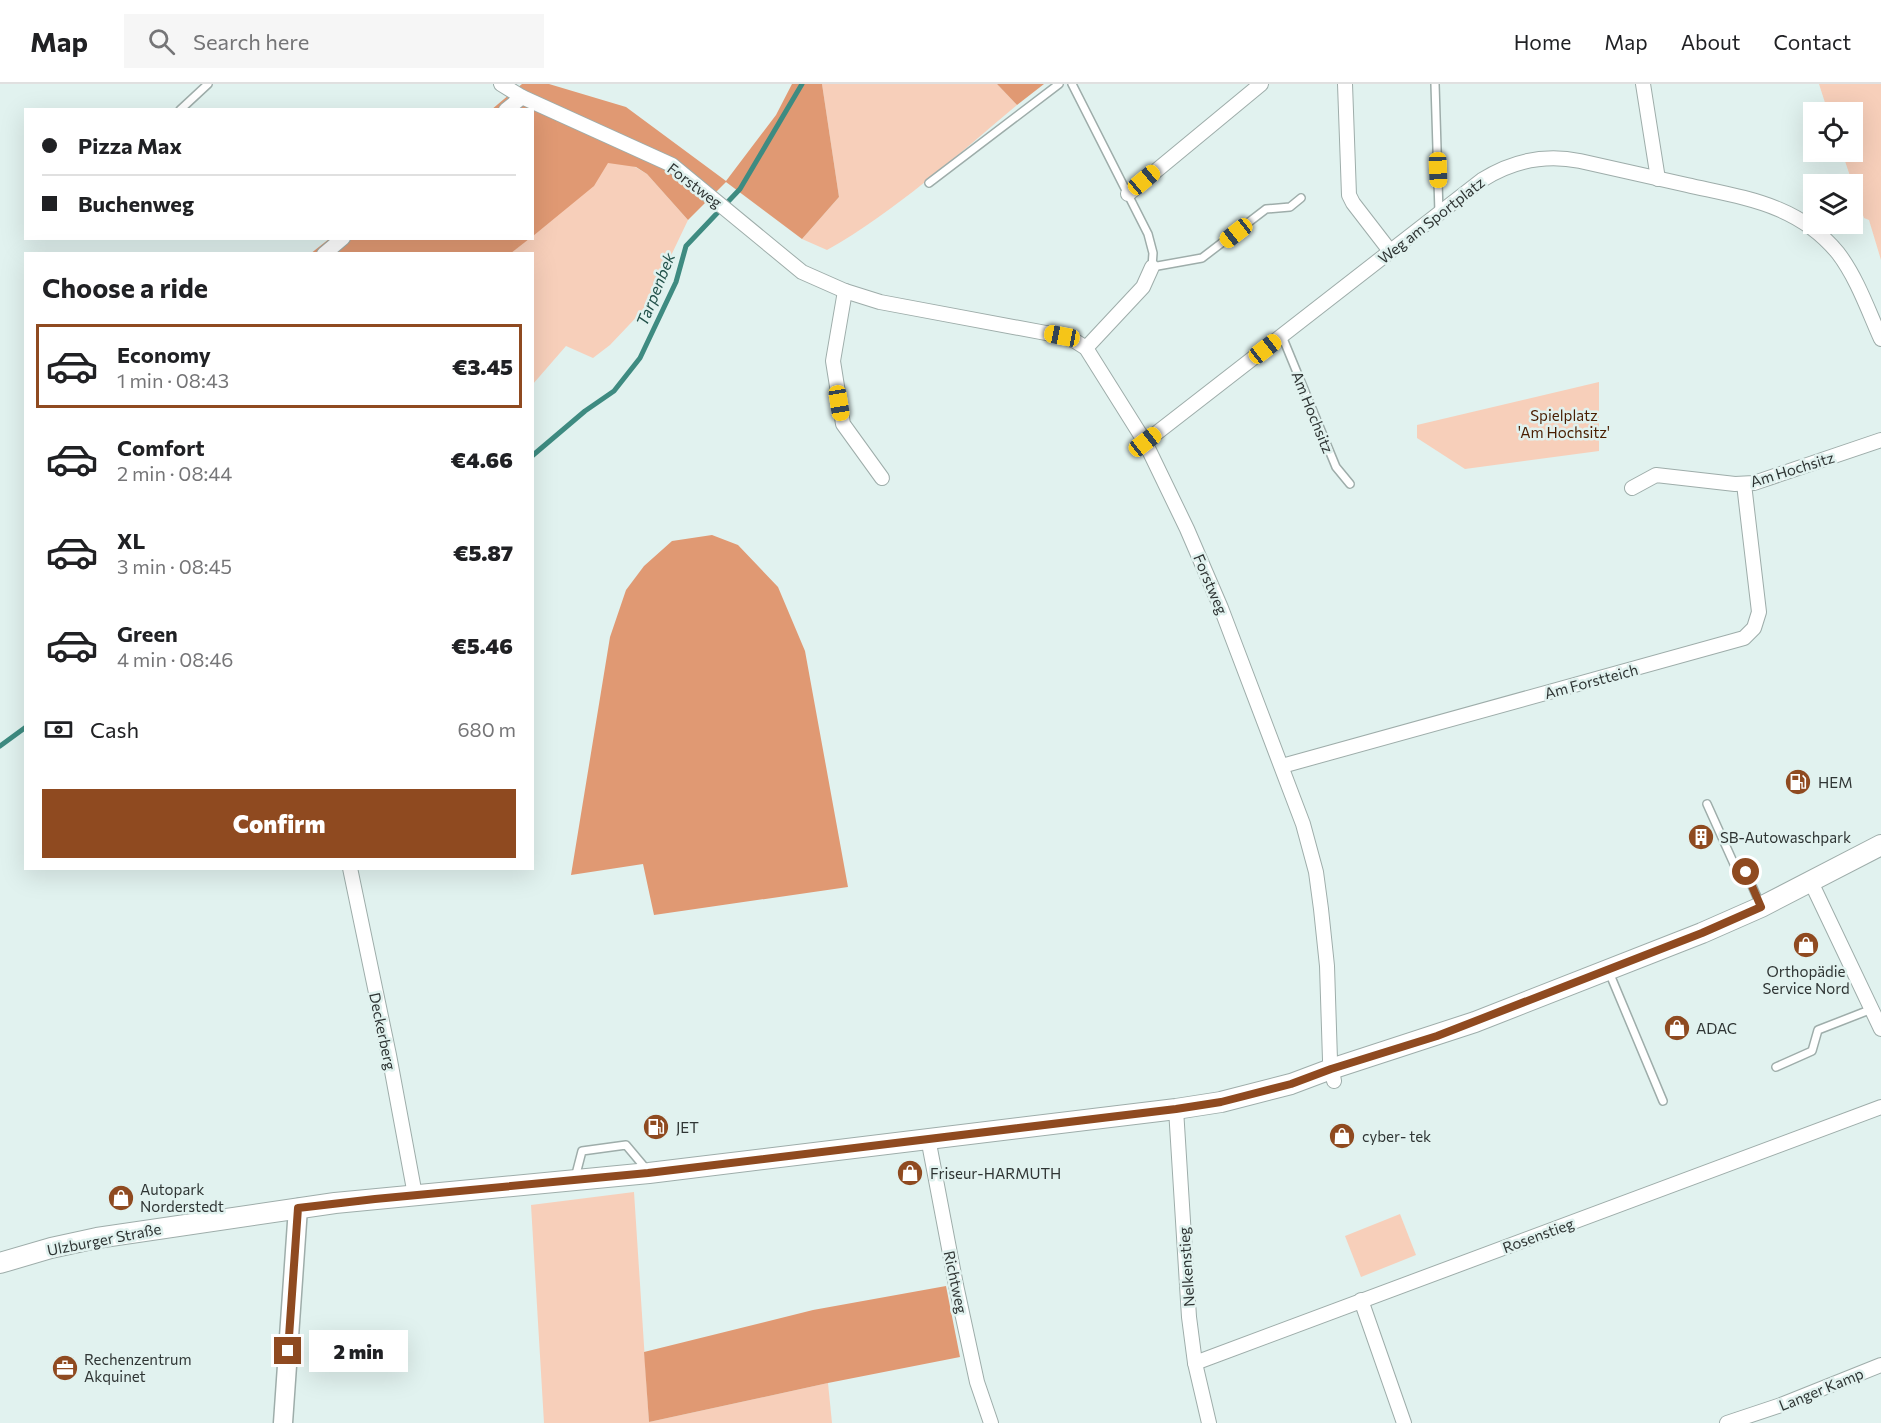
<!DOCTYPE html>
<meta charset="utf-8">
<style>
:root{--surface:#fff;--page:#f6f6f6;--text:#202124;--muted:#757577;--line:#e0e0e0;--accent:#8f4a20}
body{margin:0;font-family:Commissioner,sans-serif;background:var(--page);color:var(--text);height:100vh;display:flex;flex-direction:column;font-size:22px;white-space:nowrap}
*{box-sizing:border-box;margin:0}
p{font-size:20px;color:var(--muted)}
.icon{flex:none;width:33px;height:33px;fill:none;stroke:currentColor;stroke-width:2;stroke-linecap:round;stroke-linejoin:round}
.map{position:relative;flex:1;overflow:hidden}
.side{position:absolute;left:24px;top:168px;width:510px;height:618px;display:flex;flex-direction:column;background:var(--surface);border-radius:0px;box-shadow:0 6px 24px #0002}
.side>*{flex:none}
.banner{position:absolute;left:24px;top:24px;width:510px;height:132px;border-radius:0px;box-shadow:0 6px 24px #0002;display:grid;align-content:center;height:132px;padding:0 18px;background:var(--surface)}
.buttons{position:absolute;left:1803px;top:18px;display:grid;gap:12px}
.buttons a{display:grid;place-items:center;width:60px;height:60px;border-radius:0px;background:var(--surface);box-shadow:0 6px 24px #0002;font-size:30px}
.end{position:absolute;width:27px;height:27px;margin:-14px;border:8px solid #8f4a20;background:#fff;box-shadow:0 0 0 3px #fff}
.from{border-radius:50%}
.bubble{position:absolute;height:42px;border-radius:0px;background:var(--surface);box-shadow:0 6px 24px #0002;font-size:20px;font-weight:800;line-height:42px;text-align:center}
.car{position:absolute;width:18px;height:36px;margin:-18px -9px;border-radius:8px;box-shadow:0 0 4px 2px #0007;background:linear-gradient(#f5c518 24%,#345 0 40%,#f5c518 0 76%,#345 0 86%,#f5c518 0)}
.banner b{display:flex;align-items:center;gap:21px;height:57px;font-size:22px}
.banner b+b{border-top:2px solid var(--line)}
.banner i{width:15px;height:15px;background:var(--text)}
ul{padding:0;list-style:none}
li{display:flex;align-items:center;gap:18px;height:84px;margin:0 12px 9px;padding:0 6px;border:3px solid transparent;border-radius:0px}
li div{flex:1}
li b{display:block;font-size:22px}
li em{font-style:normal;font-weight:800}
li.on{border-color:var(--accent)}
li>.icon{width:54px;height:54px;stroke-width:1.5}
h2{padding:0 18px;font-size:27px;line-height:72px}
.pay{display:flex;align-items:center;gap:15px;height:66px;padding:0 18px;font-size:22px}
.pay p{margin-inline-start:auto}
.action{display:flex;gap:12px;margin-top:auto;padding:12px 18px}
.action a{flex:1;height:69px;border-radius:0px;background:var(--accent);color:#fff;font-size:24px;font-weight:800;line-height:69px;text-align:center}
header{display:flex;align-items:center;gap:36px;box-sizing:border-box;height:84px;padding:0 30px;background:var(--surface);border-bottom:2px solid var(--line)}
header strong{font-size:28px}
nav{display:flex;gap:33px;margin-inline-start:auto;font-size:21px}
.search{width:420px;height:54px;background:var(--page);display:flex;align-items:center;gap:15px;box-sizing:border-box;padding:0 21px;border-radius:0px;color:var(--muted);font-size:22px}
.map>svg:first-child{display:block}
</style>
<header>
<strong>Map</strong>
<div class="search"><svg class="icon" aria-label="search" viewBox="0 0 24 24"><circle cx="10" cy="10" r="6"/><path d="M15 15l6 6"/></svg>Search here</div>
<nav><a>Home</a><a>Map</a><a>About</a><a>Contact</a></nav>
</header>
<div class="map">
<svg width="1881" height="1339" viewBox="0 0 1881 1339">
<rect width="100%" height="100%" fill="#e1f2ef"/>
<!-- green -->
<g fill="#f7cfba">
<path d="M822,0H997L1017,21C957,71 895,128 827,166L802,155L839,113Z"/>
<path d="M1819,0H1881V176L1869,136L1864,134L1842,68H1852V28H1828Z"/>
<path d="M603,64L647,90L688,136L647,222L610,261L593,274L566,262L533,300L532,170H491L510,155L532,154L533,136Z"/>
<path d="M1599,298V367L1465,385L1417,354V341Z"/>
<path d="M634,1108L649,1338L828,1299L832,1339H544L531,1121Z"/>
<path d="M1400,1130L1416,1171L1361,1193L1345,1152Z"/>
</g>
<!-- forest -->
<g fill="#e09973">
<path d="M522,0H549L626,23L726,97L776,31L792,0H822L839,113L802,155L726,98L688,136L647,90L636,83L608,79L594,102L533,152L532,26H491Z"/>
<path d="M997,0H1044L1017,21Z"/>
<path d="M329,155H529L511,169L310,170Z"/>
<path d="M712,451L738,461L778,503L805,567L848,803L654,831L643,780L571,791L610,553L626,506L644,482L672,457Z"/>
<path d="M946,1202L960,1273L828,1299L649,1338L644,1268L813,1226Z"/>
</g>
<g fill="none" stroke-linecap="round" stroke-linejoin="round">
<!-- stream -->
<g stroke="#3e8b81" stroke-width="5">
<path d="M532,372L585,327L614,307L640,274L676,198L686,162L740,105L802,0"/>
<path d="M0,662L26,643"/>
</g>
<!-- service casing -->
<g stroke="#9eadaa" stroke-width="10">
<g id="service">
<path d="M1072,0L1148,150L1153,169L1152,183L1202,174L1266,125L1290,123L1301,114"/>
<path d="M1435,0L1439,129"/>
<path d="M180,26L208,0"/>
<path d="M929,99L1059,0"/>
<path d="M1282,252L1336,383L1350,400"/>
<path d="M1707,720L1734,780L1746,788L1760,820"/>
<path d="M1609,888L1663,1017"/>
<path d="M1776,983L1812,967L1818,946L1872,925"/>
<path d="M575,1094L582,1067L626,1061L647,1086"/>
</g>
</g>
<!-- minor casing -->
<g stroke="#9eadaa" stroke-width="16">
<g id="minor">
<path d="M501,0L522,13L672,81L802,188L845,207L880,218L1062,252L1075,257L1086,264L1145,358L1187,445L1221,524L1303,740L1316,788L1321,825L1327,882L1330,976L1334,997"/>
<path d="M1345,0L1349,111L1353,119L1390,167"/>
<path d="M1643,0L1658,95"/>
<path d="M506,26L522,13"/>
<path d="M1128,110L1261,0"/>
<path d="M324,170L343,154"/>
<path d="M845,207L833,277L843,340L882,394"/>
<path d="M1086,264L1143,203L1152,183"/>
<path d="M1145,358L1482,96C1512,77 1545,70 1580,77C1616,85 1651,93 1687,101C1744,114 1798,120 1838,169C1857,194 1868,226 1881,255"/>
<path d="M1632,404L1656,391L1735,400L1754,399L1881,356"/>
<path d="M1282,682L1744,554L1754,544L1759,528L1744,400"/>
<path d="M350,784L389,971L415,1111"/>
<path d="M1811,798L1881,945"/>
<path d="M1176,1025L1189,1233L1195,1279L1209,1339"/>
<path d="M928,1054L956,1201L977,1298L991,1339"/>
<path d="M1361,1216L1404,1339"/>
<path d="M1195,1279L1881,1023"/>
<path d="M1727,1339L1781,1321L1881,1281"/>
</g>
</g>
<!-- tertiary casing -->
<g stroke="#9eadaa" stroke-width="21">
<path id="tertiary" d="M283,1339L298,1124"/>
</g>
<!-- secondary casing -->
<g stroke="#9eadaa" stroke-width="22">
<path id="secondary" d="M0,1179L51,1164L97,1154L335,1119L649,1089L1176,1025L1221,1018L1291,1000L1331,985L1475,938L1702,849L1761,823L1881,761"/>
</g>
<!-- service -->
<use href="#service" stroke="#fff" stroke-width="7"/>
<!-- minor -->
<use href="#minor" stroke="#fff" stroke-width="14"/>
<!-- tertiary -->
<use href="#tertiary" stroke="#fff" stroke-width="18"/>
<!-- secondary -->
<use href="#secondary" stroke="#fff" stroke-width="20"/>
</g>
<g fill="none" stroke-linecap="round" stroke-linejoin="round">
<!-- route -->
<path stroke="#8f4a20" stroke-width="8" d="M288,1267L298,1124L375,1115L648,1089L1176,1025L1221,1018L1291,1000L1331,985L1437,952L1702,849L1761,823L1746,788"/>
</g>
<!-- icons -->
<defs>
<g id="fuel-disc" transform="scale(1.35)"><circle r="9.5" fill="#8f4a20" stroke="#e1f2ef"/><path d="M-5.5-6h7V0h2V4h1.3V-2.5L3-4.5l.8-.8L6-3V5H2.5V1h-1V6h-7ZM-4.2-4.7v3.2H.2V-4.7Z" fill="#fff"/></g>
<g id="building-disc" transform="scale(1.35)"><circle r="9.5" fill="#8f4a20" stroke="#e1f2ef"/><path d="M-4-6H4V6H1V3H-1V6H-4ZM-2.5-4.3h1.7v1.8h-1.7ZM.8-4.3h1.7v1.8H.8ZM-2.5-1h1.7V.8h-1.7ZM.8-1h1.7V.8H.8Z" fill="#fff"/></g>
<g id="shop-disc" transform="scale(1.35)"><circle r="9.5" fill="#8f4a20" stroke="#e1f2ef"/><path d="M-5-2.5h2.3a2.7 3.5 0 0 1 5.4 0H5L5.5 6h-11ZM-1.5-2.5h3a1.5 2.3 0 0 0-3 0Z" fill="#fff"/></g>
<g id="office-disc" transform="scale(1.35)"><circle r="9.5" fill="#8f4a20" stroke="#e1f2ef"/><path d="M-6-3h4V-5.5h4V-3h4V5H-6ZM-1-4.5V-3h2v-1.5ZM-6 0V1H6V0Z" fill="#fff"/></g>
</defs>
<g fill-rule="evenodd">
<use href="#fuel-disc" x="1798" y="698"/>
<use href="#building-disc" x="1701" y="753"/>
<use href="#shop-disc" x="1806" y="861"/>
<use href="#shop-disc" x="1677" y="944"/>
<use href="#fuel-disc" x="656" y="1043"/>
<use href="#shop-disc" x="1342" y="1052"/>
<use href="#shop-disc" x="910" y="1089"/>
<use href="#shop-disc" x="121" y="1114"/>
<use href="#office-disc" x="65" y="1284"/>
</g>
<g text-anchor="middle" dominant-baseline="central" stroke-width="5" stroke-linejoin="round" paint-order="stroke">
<!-- street labels -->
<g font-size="15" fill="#2f3534" stroke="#e1f2ef">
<text transform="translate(695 101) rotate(37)">Forstweg</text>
<text transform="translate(1431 136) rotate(-38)">Weg am Sportplatz</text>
<text transform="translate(1313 328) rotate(68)">Am Hochsitz</text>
<text transform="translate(1792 385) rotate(-17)">Am Hochsitz</text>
<text transform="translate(1211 500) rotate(67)">Forstweg</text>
<text transform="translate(1591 597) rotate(-15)">Am Forstteich</text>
<text transform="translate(383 947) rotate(78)">Deckerberg</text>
<text transform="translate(1538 1151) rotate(-20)">Rosenstieg</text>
<text transform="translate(104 1155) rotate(-11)">Ulzburger Straße</text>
<text transform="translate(1186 1183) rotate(-94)">Nelkenstieg</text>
<text transform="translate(956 1198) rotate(78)">Richtweg</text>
<text transform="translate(1821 1305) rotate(-22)">Langer Kamp</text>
</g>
<!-- park labels -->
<g font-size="15" fill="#491d00" stroke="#e1f2ef">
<text x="1564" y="331">Spielplatz<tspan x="1564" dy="17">'Am Hochsitz'</tspan></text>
</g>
<!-- poi labels -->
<g font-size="15" fill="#2f3534" stroke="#e1f2ef" text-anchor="start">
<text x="1818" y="698">HEM</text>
<text x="1720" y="753">SB-Autowaschpark</text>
<text x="1806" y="887" text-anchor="middle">Orthopädie<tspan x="1806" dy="17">Service Nord</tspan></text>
<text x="1696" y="944">ADAC</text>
<text x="676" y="1043">JET</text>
<text x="1362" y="1052">cyber- tek</text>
<text x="930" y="1089">Friseur-HARMUTH</text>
<text x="140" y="1105">Autopark<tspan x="140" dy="17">Norderstedt</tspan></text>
<text x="84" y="1275">Rechenzentrum<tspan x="84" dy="17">Akquinet</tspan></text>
</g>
<!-- water labels -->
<g font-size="16" font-style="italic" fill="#22514a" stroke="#e1f2ef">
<text transform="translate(655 205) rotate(-68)">Tarpenbek</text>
</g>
</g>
</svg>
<div class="buttons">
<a><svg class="icon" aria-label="locate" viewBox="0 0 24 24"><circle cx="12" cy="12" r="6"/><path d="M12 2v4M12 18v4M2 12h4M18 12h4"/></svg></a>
<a><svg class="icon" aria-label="layers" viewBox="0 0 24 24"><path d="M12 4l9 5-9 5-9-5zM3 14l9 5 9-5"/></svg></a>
</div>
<i class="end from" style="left:1746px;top:788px"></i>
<i class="end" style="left:288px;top:1267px"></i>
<div class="bubble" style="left:309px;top:1246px;width:99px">2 min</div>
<i class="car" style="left:1438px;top:86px;rotate:178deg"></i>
<i class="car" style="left:1144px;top:96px;rotate:50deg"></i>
<i class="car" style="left:1236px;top:149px;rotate:232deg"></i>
<i class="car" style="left:1062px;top:252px;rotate:281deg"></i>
<i class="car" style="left:1265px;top:265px;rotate:52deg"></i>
<i class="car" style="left:839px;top:319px;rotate:171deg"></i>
<i class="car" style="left:1145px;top:358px;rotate:52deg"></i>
<div class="banner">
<b><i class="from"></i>Pizza Max</b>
<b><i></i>Buchenweg</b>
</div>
<section class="side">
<h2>Choose a ride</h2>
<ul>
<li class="on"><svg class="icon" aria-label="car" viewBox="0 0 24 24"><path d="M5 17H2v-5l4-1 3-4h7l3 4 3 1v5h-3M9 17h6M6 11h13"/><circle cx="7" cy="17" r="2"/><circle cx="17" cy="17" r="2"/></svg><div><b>Economy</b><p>1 min · 08:43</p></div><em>€3.45</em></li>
<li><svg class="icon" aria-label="car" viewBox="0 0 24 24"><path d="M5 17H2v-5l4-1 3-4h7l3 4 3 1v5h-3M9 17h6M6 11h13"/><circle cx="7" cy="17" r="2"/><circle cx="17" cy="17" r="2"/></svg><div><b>Comfort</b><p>2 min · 08:44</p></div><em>€4.66</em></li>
<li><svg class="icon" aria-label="car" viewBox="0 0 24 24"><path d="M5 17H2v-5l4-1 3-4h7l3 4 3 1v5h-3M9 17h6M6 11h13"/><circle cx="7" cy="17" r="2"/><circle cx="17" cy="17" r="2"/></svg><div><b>XL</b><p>3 min · 08:45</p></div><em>€5.87</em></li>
<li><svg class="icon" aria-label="car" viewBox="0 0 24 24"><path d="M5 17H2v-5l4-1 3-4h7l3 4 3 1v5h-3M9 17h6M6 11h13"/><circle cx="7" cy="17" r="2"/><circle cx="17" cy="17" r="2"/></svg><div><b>Green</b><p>4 min · 08:46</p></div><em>€5.46</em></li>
</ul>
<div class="pay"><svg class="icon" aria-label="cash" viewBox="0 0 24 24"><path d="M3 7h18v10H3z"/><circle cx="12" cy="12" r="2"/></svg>Cash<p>680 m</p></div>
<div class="action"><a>Confirm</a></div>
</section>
</div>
